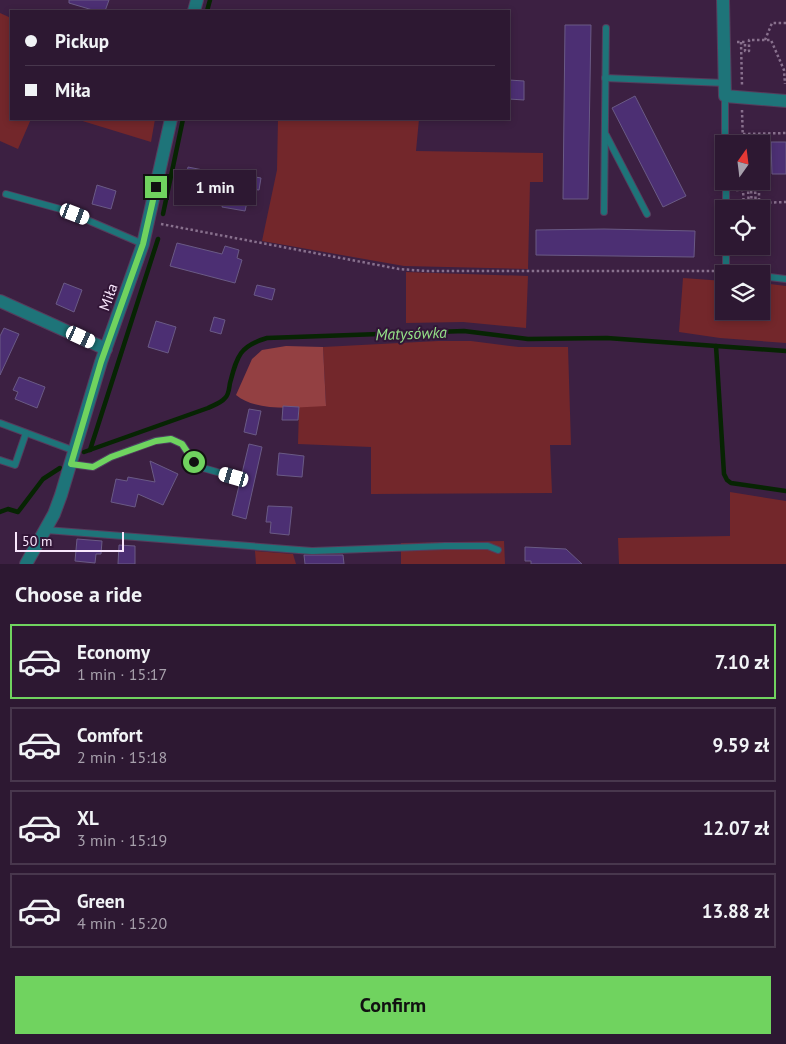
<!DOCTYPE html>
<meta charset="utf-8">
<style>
:root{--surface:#2d1832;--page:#35213a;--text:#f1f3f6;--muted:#a7a0ac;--line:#48374d;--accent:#70d35f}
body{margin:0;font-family:"PT Sans",sans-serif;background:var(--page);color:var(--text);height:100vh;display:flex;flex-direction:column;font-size:19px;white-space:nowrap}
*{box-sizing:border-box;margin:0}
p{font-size:16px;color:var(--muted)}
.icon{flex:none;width:28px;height:28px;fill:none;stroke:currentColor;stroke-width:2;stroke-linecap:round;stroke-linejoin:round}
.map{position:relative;height:564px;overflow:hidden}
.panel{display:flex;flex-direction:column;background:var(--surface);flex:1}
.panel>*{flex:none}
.guide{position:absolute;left:10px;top:10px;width:500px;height:110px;border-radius:0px;box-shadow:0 2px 8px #0003,0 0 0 1px var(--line);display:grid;align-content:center;height:110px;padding:0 15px;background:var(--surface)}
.needle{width:32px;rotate:14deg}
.tools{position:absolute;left:715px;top:135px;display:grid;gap:10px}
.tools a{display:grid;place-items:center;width:55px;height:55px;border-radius:0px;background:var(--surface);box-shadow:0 2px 8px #0003,0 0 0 1px var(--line);font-size:25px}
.scale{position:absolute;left:15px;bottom:12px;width:109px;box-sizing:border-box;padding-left:5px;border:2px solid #f9e7fd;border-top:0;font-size:14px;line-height:18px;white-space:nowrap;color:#f9e7fd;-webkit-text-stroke:4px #321637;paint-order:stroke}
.end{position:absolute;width:22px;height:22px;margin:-11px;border:6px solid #70d35f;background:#111;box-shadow:0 0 0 2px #111}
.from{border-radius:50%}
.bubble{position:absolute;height:35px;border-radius:0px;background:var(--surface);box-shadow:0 2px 8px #0003,0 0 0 1px var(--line);font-size:16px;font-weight:800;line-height:35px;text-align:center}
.car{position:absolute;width:15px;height:30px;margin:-15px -8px;border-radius:6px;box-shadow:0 0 4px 1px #0007;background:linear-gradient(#fff 24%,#345 0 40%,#fff 0 76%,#345 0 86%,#fff 0)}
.guide b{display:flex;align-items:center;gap:18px;height:48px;font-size:19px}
.guide b+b{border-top:1px solid var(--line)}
.guide i{width:12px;height:12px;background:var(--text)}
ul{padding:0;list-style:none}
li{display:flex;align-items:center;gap:15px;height:75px;margin:0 10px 8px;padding:0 5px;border:2px solid var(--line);border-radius:0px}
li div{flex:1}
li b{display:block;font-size:19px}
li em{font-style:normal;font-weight:800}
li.active{border-color:var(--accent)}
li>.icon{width:45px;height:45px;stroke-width:1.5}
h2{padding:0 15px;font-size:22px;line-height:60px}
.primary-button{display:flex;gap:10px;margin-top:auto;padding:10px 15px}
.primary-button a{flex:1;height:58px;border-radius:0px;background:var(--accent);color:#111;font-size:20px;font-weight:800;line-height:58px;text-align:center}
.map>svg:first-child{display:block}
</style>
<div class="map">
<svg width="786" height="564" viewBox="0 0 786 564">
<rect width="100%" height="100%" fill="#3c2042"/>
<!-- green -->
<g fill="#73272b">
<path d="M0,13L11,18V119H31L18,149L0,141Z"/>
<path d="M76,119H155L151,142Z"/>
<path d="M278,119H419L416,151L543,153V182H530L528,269L404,266L262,241L277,170Z"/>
<path d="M406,272L528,276L526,328L463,322L406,323Z"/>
<path d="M683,278L724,281V311H761V283L786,286V343L720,338L679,332Z"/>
<path d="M438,341H471L519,347H568L571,445H550L552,493L371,494V447L298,444L299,407L326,405L323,347Z"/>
<path d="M730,492L786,501V564H619L618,538L730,536Z"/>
<path d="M504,541L505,564H401V543Z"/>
<path d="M255,551L293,554L296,564H256Z"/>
</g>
<!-- forest -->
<path fill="#934042" d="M286,346L323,347L326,406C299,407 258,413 236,395L252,359L262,350Z"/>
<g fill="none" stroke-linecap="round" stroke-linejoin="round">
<!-- stream -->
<g stroke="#072403" stroke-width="4.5">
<path d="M207,11L210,0"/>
<path d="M163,214L183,119"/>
<path d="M716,346L724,474L727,480L731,483L786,491"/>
<path d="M90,450L158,239"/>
<path d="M84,452L208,408C214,405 221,403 225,398C229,395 229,388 230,383C237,357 239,346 267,338L464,331L528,339L607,338L786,351"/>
<path d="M0,512L8,509L18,512L43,479L60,468"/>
</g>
</g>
<!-- building -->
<g fill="#4c2f73" stroke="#6a5a85">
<path d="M69,0H109L105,11H96L69,3Z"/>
<path d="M565,25H591L588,199H563Z"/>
<path d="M509,80L524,81V100L509,99Z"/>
<path d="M635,96L686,196L663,207L612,108Z"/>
<path d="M771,142H786V174H772Z"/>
<path d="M188,167L203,170L197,203L182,200Z"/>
<path d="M229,172L261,178L259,190L250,189L245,211L222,207Z"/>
<path d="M97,185L116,191L111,209L92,204Z"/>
<path d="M604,229L695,231L694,257L536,255V230Z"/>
<path d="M177,243L222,254L225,246L239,250L237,258L242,260L235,283L170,266Z"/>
<path d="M64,283L82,290L74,312L56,304Z"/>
<path d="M257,285L275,289L272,300L254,295Z"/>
<path d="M214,317L225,320L221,334L210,331Z"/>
<path d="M156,321L176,327L168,353L148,347Z"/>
<path d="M4,328L19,334L0,375V336Z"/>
<path d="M19,377L45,387L37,408L15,399L18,392L13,390Z"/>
<path d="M283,406L299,407L298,420H282Z"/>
<path d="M249,409L261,411L256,435L244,432Z"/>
<path d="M249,444L262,447L246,519L232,515Z"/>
<path d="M279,453L304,456L302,477L277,475Z"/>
<path d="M150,461L178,474L163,505L138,494L135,507L111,502L116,479L127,481L128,477L155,482Z"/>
<path d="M268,506L292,507L289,535L270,533L271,522H266Z"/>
<path d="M77,539L102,541L101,554H96L95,563L75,561Z"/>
<path d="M119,545L135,546V564H118Z"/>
<path d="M525,547L566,549L582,564H531V561H525Z"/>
<path d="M304,555H343L344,564H305Z"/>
</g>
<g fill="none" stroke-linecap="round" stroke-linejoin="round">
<!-- service casing -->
<g stroke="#563c5c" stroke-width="8">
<g id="service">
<path d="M605,78L725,83"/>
<path d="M725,96V144"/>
<path d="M606,135L647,214"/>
<path d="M726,181V209"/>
<path d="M6,194L64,210L143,244"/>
<path d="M604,212L606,28"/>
<path d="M726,246V271L748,274"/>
<path d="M761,276L786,279"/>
<path d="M0,423L75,451"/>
<path d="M0,460L15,465L26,433"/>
<path d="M71,464L93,467L111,457L155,441L171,439L182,444L194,462L203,468L235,477"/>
<path d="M46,530L312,551L445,546H488L498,550"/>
</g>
</g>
<!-- minor casing -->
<g stroke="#563c5c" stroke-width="14">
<g id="minor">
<path d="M723,0L725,96L786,101"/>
<path d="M0,301L106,349"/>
</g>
</g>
<!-- tertiary casing -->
<g stroke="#563c5c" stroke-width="14">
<g id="tertiary">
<path d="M194,11L197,0"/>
<path d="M26,564L54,514L61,495L101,362L143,244L171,119"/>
</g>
</g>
<!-- path -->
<g stroke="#88708d" stroke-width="2.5" stroke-dasharray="2.5 2.5" stroke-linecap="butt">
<path d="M765,40L772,23H786"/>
<path d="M737,42H745V51H749V40H771L784,70L785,84"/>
<path d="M741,42L742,85"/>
<path d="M742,110L743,144"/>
<path d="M743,134L786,133"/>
<path d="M736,190H743L744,209"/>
<path d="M759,203L786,202"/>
<path d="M749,209L748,189H751L752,209"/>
<path d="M756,209L755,188H759V209"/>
<path d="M161,224L399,269L426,271H716"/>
</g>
<!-- service -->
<use href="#service" stroke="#1e7479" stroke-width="6"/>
<!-- minor -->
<use href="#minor" stroke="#1e7479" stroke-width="12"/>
<!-- tertiary -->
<use href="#tertiary" stroke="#1e7479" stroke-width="12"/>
</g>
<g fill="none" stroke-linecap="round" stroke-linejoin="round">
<!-- route -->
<path stroke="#70d35f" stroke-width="6" d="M156,187L143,244L101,362L71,464L93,467L111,457L156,441L171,439L182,444L194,462"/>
</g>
<g text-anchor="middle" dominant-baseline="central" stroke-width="4" stroke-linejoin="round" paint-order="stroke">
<!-- street labels -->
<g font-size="15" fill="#f9e7fd" stroke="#321637">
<text transform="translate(108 297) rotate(-70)">Miła</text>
</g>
<!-- water labels -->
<g font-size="16" font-style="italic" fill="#95e288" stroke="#321637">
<text transform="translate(411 333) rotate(-2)">Matysówka</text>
</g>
</g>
</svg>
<div class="tools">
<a><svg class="needle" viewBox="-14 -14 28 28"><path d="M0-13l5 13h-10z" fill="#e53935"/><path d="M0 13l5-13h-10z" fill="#a7a0ac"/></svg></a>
<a><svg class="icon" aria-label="locate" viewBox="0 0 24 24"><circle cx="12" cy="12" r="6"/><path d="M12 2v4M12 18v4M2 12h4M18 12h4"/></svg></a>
<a><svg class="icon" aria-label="layers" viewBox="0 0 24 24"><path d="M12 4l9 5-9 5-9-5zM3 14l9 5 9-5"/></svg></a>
</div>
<div class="scale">50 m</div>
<i class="end from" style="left:194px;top:462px"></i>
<i class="end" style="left:156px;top:187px"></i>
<div class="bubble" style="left:174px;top:170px;width:82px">1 min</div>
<i class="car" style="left:75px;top:214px;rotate:111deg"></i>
<i class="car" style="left:81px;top:337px;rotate:115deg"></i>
<i class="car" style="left:234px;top:477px;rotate:286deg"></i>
<div class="guide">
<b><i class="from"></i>Pickup</b>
<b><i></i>Miła</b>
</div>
</div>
<section class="panel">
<h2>Choose a ride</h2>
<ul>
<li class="active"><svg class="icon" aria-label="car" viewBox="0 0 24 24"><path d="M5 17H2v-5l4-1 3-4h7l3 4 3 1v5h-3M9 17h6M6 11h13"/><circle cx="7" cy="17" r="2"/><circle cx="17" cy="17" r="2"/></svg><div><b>Economy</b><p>1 min · 15:17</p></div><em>7.10 zł</em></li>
<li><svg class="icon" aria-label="car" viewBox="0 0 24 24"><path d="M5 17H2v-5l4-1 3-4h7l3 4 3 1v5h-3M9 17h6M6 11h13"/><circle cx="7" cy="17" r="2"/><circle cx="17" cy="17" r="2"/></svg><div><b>Comfort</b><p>2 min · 15:18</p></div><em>9.59 zł</em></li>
<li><svg class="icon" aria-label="car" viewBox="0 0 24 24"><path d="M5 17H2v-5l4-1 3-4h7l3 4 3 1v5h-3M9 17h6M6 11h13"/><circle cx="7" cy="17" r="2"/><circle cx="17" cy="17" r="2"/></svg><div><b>XL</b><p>3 min · 15:19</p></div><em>12.07 zł</em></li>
<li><svg class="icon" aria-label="car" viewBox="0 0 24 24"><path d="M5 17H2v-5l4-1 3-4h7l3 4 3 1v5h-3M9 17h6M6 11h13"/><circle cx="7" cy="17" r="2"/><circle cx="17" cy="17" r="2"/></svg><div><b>Green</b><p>4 min · 15:20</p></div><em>13.88 zł</em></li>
</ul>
<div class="primary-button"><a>Confirm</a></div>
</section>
